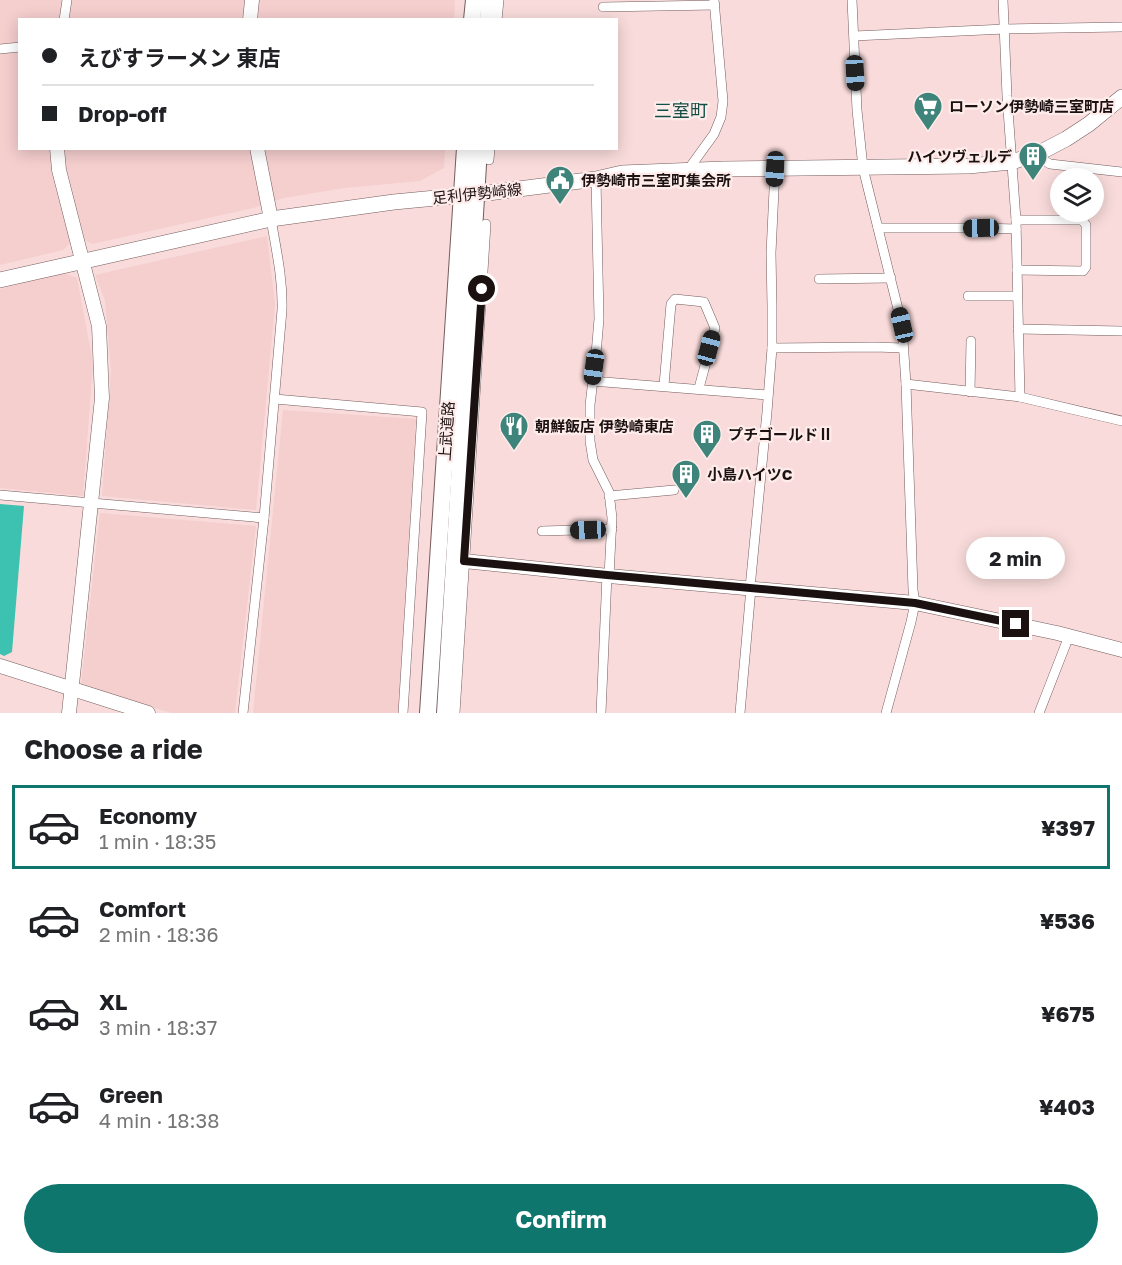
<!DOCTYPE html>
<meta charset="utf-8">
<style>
:root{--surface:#fff;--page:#f2f2f2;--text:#202124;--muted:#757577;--line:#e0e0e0;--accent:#0f766e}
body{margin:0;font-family:"Golos Text","Noto Sans JP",sans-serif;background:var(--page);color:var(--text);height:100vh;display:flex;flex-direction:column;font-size:22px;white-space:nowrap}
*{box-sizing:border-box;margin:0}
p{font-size:20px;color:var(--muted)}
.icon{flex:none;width:33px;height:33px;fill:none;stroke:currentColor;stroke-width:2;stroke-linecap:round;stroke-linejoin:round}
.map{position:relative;height:713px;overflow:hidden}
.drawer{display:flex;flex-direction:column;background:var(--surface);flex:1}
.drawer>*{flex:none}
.hud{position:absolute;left:18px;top:18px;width:600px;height:132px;border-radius:0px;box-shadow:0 3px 15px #0003;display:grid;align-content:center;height:132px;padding:0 24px;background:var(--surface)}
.controls{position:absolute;left:1050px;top:168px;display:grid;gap:12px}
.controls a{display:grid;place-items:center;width:54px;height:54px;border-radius:50%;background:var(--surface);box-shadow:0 3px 15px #0003;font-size:30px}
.end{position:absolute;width:27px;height:27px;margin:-14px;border:8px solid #1b1111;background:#fff;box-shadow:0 0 0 3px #fff}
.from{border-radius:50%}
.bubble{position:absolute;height:42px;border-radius:21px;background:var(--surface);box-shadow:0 3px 15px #0003;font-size:20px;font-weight:700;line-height:42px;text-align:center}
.car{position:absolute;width:18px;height:36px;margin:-18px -9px;border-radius:8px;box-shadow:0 0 4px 2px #0007;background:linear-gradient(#222 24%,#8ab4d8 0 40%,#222 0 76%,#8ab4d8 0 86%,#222 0)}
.hud b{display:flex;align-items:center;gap:21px;height:57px;font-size:22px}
.hud b+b{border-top:2px solid var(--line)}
.hud i{width:15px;height:15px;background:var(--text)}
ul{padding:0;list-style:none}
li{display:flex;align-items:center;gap:18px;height:84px;margin:0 12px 9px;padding:0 12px;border:3px solid transparent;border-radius:0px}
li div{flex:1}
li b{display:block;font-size:22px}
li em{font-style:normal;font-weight:700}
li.selected{border-color:var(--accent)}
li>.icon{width:54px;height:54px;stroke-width:1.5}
h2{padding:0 24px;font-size:27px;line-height:72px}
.cta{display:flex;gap:12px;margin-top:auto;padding:12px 24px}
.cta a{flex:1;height:69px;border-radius:36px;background:var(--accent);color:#fff;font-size:24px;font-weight:700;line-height:69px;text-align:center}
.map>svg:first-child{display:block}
</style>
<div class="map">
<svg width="1122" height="713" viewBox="0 0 1122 713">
<rect width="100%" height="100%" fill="#f9dbdb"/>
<!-- built -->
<g fill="#f5cece">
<path d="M0,0H455L454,20H20V148L445,149L444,168L420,181L344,188L284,198L253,208L92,244L82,239L69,244L63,250L0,265Z"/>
<path d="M267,236L275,304L256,510L102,496L111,370L105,300L95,275Z"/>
<path d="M64,273L77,278L93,363L83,496L0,488V289Z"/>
<path d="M283,410L416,419L398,713H253Z"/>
<path d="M100,513L256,526L235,713H171L81,685Z"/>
</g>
<!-- water -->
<path fill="#3dc1b0" d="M0,504L24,506L12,652L4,656L0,654Z"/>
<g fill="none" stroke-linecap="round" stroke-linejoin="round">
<!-- street casing -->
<g stroke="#755c5c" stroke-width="10">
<g id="street">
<path d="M852,0L857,110L863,168L902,325L906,384L913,590L915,603L911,622L886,713"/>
<path d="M1003,0L1007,96L1016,220L1020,397"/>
<path d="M603,7L715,5"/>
<path d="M64,20L67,0"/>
<path d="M497,20L499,0"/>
<path d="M854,36L1005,29L1122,27"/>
<path d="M0,49L20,47"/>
<path d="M1039,153L1043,160L1050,164L1122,172"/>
<path d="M489,160L490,148"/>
<path d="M688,170L714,134L721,117L723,101L714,0"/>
<path d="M596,179L599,319L596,354L590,405V441L593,460L609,492L612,518L609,576"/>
<path d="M1016,220H1082L1086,225V267L1083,271L1017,270"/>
<path d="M878,228H981L1016,229"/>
<path d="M819,279L891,278"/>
<path d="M968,296H1017"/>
<path d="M1018,329L1122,331"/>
<path d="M772,348L875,347L903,348"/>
<path d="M592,381L768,395"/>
<path d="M906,384L1020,397L1122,421"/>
<path d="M664,385L671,304L675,299L704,302L715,328L699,388"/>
<path d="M970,392L971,341"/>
<path d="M275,399L422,412L403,713"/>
<path d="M0,495L264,518"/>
<path d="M609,496L674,490"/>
<path d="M542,531L612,529"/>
<path d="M750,588L767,412L772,348V306L771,253L775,169"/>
<path d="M243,713L264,518L282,310C283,279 276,249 271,219"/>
<path d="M455,713L486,224"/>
<path d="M601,713L607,575"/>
<path d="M740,713L751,588"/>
<path d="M1039,713L1069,636"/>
</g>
</g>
<!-- secondary casing -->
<g stroke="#755c5c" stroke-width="15">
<g id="secondary">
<path d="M250,20L252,0"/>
<path d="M57,148L59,170L99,326L102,398L69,713"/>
<path d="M257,148L271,219"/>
<path d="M464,561L609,576L915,603L1057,633L1122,650"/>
<path d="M0,666L148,713"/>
</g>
</g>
<!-- primary casing -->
<g stroke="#755c5c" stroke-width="16">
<path id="primary" d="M0,280L271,219L394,202L488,193L596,179L622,173L724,169L968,166L1012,162L1039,153L1066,139L1089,124L1122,97"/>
</g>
<!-- highway casing -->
<g stroke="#755c5c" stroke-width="18">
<g id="highway">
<path d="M472,20L474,0"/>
<path d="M488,20L489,0"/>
<path d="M428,713L465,148"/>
<path d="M445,713L479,148"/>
</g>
</g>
<!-- street -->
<use href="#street" stroke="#fff" stroke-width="9"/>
<!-- secondary -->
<use href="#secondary" stroke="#fff" stroke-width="14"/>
<!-- primary -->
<use href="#primary" stroke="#fff" stroke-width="15"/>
<!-- highway -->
<use href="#highway" stroke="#fff" stroke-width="16"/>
</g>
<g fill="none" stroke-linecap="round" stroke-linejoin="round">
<!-- route -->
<path stroke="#1b1111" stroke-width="8" d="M482,289L464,561L607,575L915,603L1016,624"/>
</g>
<!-- icons -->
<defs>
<g id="supermarket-pin" transform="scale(1.5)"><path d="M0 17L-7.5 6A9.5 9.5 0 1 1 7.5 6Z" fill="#3f847a" stroke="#feeceb"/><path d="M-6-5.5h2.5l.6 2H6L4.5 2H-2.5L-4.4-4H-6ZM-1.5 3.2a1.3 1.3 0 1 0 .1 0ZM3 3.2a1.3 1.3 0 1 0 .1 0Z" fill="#fff"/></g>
<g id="building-pin" transform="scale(1.5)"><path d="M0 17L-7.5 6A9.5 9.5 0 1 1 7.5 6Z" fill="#3f847a" stroke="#feeceb"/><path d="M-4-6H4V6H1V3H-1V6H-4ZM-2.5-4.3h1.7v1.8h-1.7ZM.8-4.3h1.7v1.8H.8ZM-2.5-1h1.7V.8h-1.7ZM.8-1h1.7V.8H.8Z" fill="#fff"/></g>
<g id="civic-pin" transform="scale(1.5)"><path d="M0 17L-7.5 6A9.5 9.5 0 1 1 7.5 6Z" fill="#3f847a" stroke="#feeceb"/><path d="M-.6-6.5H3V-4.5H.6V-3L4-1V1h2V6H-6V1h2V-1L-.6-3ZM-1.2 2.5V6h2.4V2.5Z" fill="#fff"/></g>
<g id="restaurant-pin" transform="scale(1.5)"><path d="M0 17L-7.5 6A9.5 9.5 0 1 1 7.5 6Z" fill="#3f847a" stroke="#feeceb"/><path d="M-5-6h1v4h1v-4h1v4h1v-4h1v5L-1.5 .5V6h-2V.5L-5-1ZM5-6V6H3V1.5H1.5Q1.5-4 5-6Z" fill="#fff"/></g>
</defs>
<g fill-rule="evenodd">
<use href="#supermarket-pin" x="928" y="106"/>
<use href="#building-pin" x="1033" y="156"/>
<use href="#civic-pin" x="560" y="180"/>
<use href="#restaurant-pin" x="514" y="426"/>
<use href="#building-pin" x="707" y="434"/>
<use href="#building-pin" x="686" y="474"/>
</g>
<g text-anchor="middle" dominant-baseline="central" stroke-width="4.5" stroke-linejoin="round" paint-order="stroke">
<!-- poi labels -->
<g font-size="15" font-weight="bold" fill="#1b1111" stroke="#feeceb" text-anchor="start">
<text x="949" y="106">ローソン伊勢崎三室町店</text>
<text x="1012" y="156" text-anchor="end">ハイツヴェルデ</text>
<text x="581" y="180">伊勢崎市三室町集会所</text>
<text x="535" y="426">朝鮮飯店 伊勢崎東店</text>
<text x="728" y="434">プチゴールドⅡ</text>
<text x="707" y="474">小島ハイツC</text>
</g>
<!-- street labels -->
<g font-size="15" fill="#1b1111" stroke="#feeceb">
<text transform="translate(477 193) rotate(-6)">足利伊勢崎線</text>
<text transform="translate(446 431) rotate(-86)">上武道路</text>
</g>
<!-- quarter labels -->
<g font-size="18" fill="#134e46" stroke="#feeceb">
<text x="681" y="110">三室町</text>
</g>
</g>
</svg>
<div class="controls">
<a><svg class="icon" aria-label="layers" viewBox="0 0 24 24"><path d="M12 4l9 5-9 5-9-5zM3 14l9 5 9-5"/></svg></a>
</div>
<i class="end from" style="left:482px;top:289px"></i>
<i class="end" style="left:1016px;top:624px"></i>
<div class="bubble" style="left:966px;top:537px;width:99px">2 min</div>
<i class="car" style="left:855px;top:73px;rotate:177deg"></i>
<i class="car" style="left:775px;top:169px;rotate:183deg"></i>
<i class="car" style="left:981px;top:228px;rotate:269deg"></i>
<i class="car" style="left:902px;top:325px;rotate:347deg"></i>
<i class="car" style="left:709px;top:348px;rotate:15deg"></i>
<i class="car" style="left:594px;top:367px;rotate:188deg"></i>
<i class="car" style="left:588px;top:530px;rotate:268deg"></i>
<div class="hud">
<b><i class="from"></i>えびすラーメン 東店</b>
<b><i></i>Drop-off</b>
</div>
</div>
<section class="drawer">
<h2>Choose a ride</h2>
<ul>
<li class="selected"><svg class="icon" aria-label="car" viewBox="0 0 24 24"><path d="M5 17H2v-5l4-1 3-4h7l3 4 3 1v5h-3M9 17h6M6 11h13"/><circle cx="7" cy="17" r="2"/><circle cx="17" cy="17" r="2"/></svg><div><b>Economy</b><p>1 min · 18:35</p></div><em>¥397</em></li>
<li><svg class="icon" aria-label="car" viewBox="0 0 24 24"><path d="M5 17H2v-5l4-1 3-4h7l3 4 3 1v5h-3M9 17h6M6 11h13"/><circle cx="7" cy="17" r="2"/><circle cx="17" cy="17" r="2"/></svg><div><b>Comfort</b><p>2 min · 18:36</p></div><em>¥536</em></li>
<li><svg class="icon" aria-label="car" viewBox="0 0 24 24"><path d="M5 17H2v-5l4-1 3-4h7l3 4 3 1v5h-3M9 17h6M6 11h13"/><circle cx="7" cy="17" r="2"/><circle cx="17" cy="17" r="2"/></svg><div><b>XL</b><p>3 min · 18:37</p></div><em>¥675</em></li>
<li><svg class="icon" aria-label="car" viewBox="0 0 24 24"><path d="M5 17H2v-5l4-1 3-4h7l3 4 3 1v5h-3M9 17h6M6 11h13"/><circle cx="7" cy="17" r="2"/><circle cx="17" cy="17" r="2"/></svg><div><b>Green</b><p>4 min · 18:38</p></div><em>¥403</em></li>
</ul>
<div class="cta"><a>Confirm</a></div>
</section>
